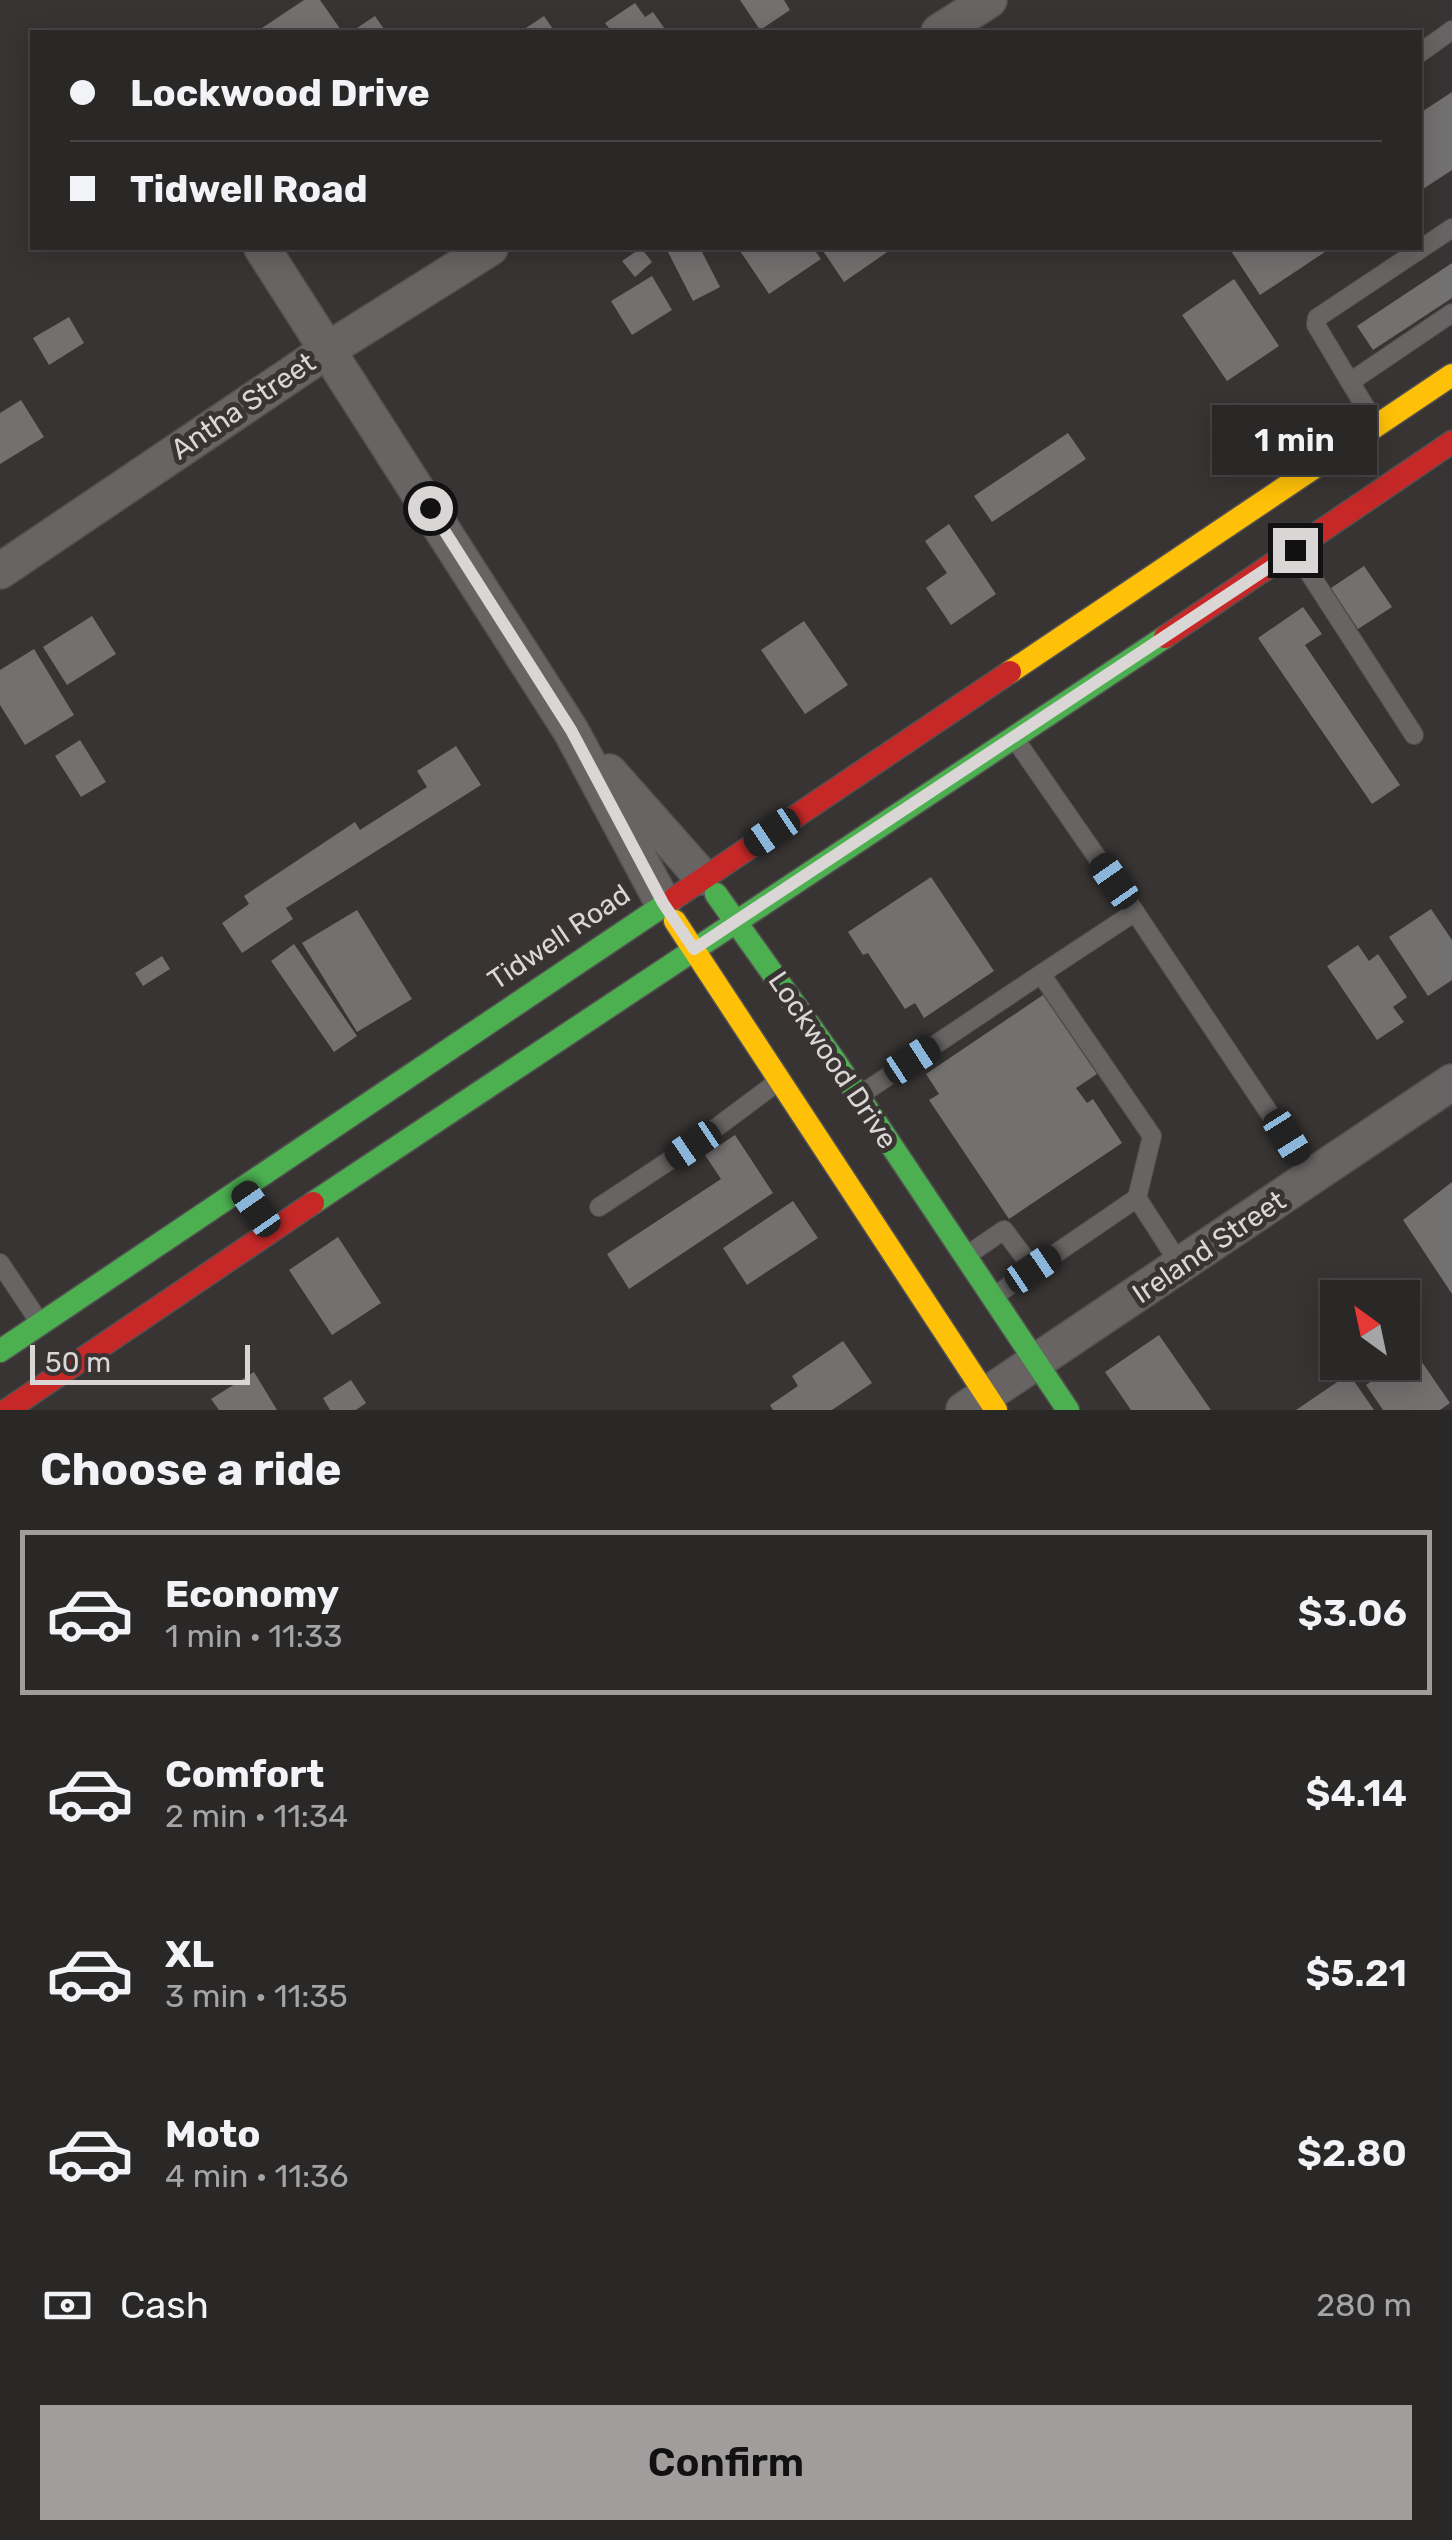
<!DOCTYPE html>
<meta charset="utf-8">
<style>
:root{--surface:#2a2727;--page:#322f2f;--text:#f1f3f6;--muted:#a5a5a7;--line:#464444;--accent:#a19d9d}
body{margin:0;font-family:Rubik,sans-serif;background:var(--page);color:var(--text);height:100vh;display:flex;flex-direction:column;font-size:38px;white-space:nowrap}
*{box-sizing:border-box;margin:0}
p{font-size:32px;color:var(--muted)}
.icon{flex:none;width:55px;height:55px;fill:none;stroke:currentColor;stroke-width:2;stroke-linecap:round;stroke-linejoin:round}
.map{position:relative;height:1410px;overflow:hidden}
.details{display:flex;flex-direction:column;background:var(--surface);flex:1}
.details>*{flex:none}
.banner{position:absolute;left:30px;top:30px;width:1392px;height:220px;border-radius:0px;box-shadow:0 5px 25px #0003,0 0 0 2px var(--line);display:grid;align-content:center;height:220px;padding:0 40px;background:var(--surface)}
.needle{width:65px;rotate:327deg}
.buttons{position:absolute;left:1320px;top:1280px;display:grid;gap:20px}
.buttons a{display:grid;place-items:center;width:100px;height:100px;border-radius:0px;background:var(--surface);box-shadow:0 5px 25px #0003,0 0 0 2px var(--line);font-size:50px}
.scale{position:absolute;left:30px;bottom:25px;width:220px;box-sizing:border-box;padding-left:10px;border:5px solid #dad6d6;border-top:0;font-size:28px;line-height:35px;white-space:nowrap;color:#dad6d6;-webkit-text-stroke:8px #393333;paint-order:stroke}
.end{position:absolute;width:45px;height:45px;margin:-22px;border:12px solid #dad6d6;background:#111;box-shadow:0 0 0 5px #111}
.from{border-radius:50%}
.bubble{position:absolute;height:70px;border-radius:0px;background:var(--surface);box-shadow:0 5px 25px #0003,0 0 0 2px var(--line);font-size:32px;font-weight:600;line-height:70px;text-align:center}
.car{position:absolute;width:30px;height:60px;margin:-30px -15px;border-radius:12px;box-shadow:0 0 8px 2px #0007;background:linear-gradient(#222 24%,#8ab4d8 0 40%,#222 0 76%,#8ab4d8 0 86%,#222 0)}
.banner b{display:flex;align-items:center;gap:35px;height:95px;font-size:38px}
.banner b+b{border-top:2px solid var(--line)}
.banner i{width:25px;height:25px;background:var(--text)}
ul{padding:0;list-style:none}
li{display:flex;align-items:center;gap:30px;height:165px;margin:0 20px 15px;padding:0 20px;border:5px solid transparent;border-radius:0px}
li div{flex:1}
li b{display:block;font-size:38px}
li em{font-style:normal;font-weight:600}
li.active{border-color:var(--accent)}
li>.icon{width:90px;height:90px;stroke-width:1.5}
h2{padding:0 40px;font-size:45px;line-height:120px}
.pay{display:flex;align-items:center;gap:25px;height:110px;padding:0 40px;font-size:38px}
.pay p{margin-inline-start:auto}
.button{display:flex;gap:20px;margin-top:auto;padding:20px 40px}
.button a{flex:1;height:115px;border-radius:0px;background:var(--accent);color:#111;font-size:40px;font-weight:600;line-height:115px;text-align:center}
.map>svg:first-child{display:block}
</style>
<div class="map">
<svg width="1452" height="1410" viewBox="0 0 1452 1410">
<rect width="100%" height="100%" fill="#383434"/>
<!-- building -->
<g fill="#737070">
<path d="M304,0H320L341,30L337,32H256Z"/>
<path d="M740,0H784L790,10L760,30Z"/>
<path d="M635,3L645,17L653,12L667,32H612L605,23Z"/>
<path d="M375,16L386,32H351Z"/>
<path d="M544,16L555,32H520Z"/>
<path d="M1452,92V170L1420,191V113Z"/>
<path d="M641,248L652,262L635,277L622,261Z"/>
<path d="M671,248H700L720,287L693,301L667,250Z"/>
<path d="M738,248H813L821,259L769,294Z"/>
<path d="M821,248H893L844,282Z"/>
<path d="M1229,248H1331L1260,295Z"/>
<path d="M1452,263V298L1373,350L1357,326Z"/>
<path d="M652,276L672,310L632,335L611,301Z"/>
<path d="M1234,279L1279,346L1227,381L1182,315Z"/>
<path d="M69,317L84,343L49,365L33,338Z"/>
<path d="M21,400L44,437L0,464V413Z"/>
<path d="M1068,433L1086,459L992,522L974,496Z"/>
<path d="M949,524L996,594L951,625L926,588L947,573L925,541Z"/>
<path d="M1364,566L1392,607L1358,629L1331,588Z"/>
<path d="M1303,607L1322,634L1305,645L1400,785L1372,804L1258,638Z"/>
<path d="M92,616L116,654L67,685L43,647Z"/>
<path d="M804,621L848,685L805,714L761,650Z"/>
<path d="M34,649L74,715L25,745L0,705V670Z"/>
<path d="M80,740L106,782L81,797L55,756Z"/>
<path d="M456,746L481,785L286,908L293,919L242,953L222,923L249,904L244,896L355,822L360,830L427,787L417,771Z"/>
<path d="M931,877L994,971L924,1018L915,1003L905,1009L868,953L863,955L848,932Z"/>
<path d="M1431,909L1452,940V980L1428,996L1389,937Z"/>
<path d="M357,910L412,999L357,1032L302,943Z"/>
<path d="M294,944L357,1036L334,1052L271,961Z"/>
<path d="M1358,945L1369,961L1378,954L1407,997L1393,1007L1404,1022L1377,1040L1327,966Z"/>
<path d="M162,956L170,969L143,986L135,973Z"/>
<path d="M1043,995L1097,1074L1076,1088L1087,1103L1093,1099L1122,1143L1009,1219L929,1100L939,1094L926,1074Z"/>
<path d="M735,1135L773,1193L629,1289L607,1254L721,1179L705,1155Z"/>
<path d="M1452,1182V1294L1403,1220Z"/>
<path d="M793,1201L818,1238L747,1285L723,1248Z"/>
<path d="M338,1237L381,1303L332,1335L289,1270Z"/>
<path d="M1159,1335L1211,1410H1131L1105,1372Z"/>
<path d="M843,1341L872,1383L832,1410H773L770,1405L798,1386L792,1376Z"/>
<path d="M1415,1352L1450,1403L1440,1410H1383L1366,1385Z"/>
<path d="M254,1372L277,1410H219L211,1399Z"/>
<path d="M1349,1374L1374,1410H1296Z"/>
<path d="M351,1380L366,1403L356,1410H330L323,1398Z"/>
</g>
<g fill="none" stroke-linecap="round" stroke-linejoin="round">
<!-- lane casing -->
<g stroke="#545151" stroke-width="20">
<g id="lane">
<path d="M1420,53L1452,30"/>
<path d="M1350,382L1316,325L1317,318L1452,228"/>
<path d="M1374,421L1350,382L1452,313"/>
<path d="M1295,551L1414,735"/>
<path d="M1017,742L1135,912L1041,974L1152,1136L1137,1198"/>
<path d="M1135,912L1312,1177"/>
<path d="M863,1093L1041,974"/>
<path d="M599,1207L693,1145L776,1083"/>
<path d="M966,1256L1004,1230L1033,1269L996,1295"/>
<path d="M0,1263L40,1323"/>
<path d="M1033,1269L1137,1198L1181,1266"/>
</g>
</g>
<!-- street casing -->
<g stroke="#545151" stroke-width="38">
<g id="street">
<path d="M939,32L989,0"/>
<path d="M262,248L571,731L663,903"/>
<path d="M0,571L329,349L490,248"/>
<path d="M609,772L702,877"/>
<path d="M964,1410L1452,1082"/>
</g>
</g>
<!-- fast casing -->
<g stroke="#545151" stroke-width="25">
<g id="fast">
<path d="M716,894L835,1061L1068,1410"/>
<path d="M313,1203L1165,637"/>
<path d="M0,1351L673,899"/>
</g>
</g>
<!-- slow casing -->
<g stroke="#545151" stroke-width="25">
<g id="slow">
<path d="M1010,672L1452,375"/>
<path d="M675,921L996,1410"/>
</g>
</g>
<!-- jam casing -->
<g stroke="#545151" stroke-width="25">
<g id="jam">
<path d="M1165,637L1452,442"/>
<path d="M673,899L1010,672"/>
<path d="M7,1410L313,1203"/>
</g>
</g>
<!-- lane -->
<use href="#lane" stroke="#686464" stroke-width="18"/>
<!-- street -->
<use href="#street" stroke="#686464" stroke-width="35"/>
<!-- fast -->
<use href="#fast" stroke="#4caf50" stroke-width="22"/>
<!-- slow -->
<use href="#slow" stroke="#ffc107" stroke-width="22"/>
<!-- jam -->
<use href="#jam" stroke="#c62828" stroke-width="22"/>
</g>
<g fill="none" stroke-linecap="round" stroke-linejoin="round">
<!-- route -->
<path stroke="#dad6d6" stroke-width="12" d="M430,508L571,730L663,903L694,949L1295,550"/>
</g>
<g text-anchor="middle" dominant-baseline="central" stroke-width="10" stroke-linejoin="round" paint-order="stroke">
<!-- street labels -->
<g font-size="28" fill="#dad6d6" stroke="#393333">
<text transform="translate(243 406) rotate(-34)">Antha Street</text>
<text transform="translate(559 937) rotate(-34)">Tidwell Road</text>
<text transform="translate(833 1060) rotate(56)">Lockwood Drive</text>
<text transform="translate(1209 1247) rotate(-34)">Ireland Street</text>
</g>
</g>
</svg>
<div class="buttons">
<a><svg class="needle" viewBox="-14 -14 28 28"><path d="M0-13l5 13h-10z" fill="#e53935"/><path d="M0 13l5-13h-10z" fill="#a5a5a7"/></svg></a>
</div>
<div class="scale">50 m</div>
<i class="end from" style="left:430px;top:508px"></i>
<i class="end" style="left:1295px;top:550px"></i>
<div class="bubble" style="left:1212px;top:405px;width:165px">1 min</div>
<i class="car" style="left:772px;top:832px;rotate:236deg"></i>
<i class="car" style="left:1114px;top:881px;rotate:325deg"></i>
<i class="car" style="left:912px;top:1060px;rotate:57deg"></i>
<i class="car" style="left:1287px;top:1137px;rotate:148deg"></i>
<i class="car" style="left:693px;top:1145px;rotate:236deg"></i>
<i class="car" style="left:256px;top:1209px;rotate:325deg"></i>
<i class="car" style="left:1033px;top:1269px;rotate:56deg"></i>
<div class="banner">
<b><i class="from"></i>Lockwood Drive</b>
<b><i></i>Tidwell Road</b>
</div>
</div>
<section class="details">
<h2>Choose a ride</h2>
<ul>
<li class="active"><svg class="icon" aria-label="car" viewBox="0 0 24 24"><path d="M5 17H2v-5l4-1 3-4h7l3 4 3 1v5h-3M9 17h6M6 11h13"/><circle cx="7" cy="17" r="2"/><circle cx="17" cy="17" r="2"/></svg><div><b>Economy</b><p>1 min · 11:33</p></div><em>$3.06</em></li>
<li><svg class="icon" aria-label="car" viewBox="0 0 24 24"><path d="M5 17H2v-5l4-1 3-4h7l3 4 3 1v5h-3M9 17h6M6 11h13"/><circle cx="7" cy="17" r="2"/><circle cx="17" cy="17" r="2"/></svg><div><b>Comfort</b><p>2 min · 11:34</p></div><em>$4.14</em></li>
<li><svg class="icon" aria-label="car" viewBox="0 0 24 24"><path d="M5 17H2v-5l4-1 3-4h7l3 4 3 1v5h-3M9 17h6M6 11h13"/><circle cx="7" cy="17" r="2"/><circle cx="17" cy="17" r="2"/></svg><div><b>XL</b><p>3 min · 11:35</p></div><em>$5.21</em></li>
<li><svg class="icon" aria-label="car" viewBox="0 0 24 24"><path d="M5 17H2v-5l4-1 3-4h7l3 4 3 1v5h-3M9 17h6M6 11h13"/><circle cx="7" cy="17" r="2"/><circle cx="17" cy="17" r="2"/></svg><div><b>Moto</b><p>4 min · 11:36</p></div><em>$2.80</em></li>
</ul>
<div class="pay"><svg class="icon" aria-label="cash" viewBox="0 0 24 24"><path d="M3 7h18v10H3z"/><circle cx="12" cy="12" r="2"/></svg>Cash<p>280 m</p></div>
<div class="button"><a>Confirm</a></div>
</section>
